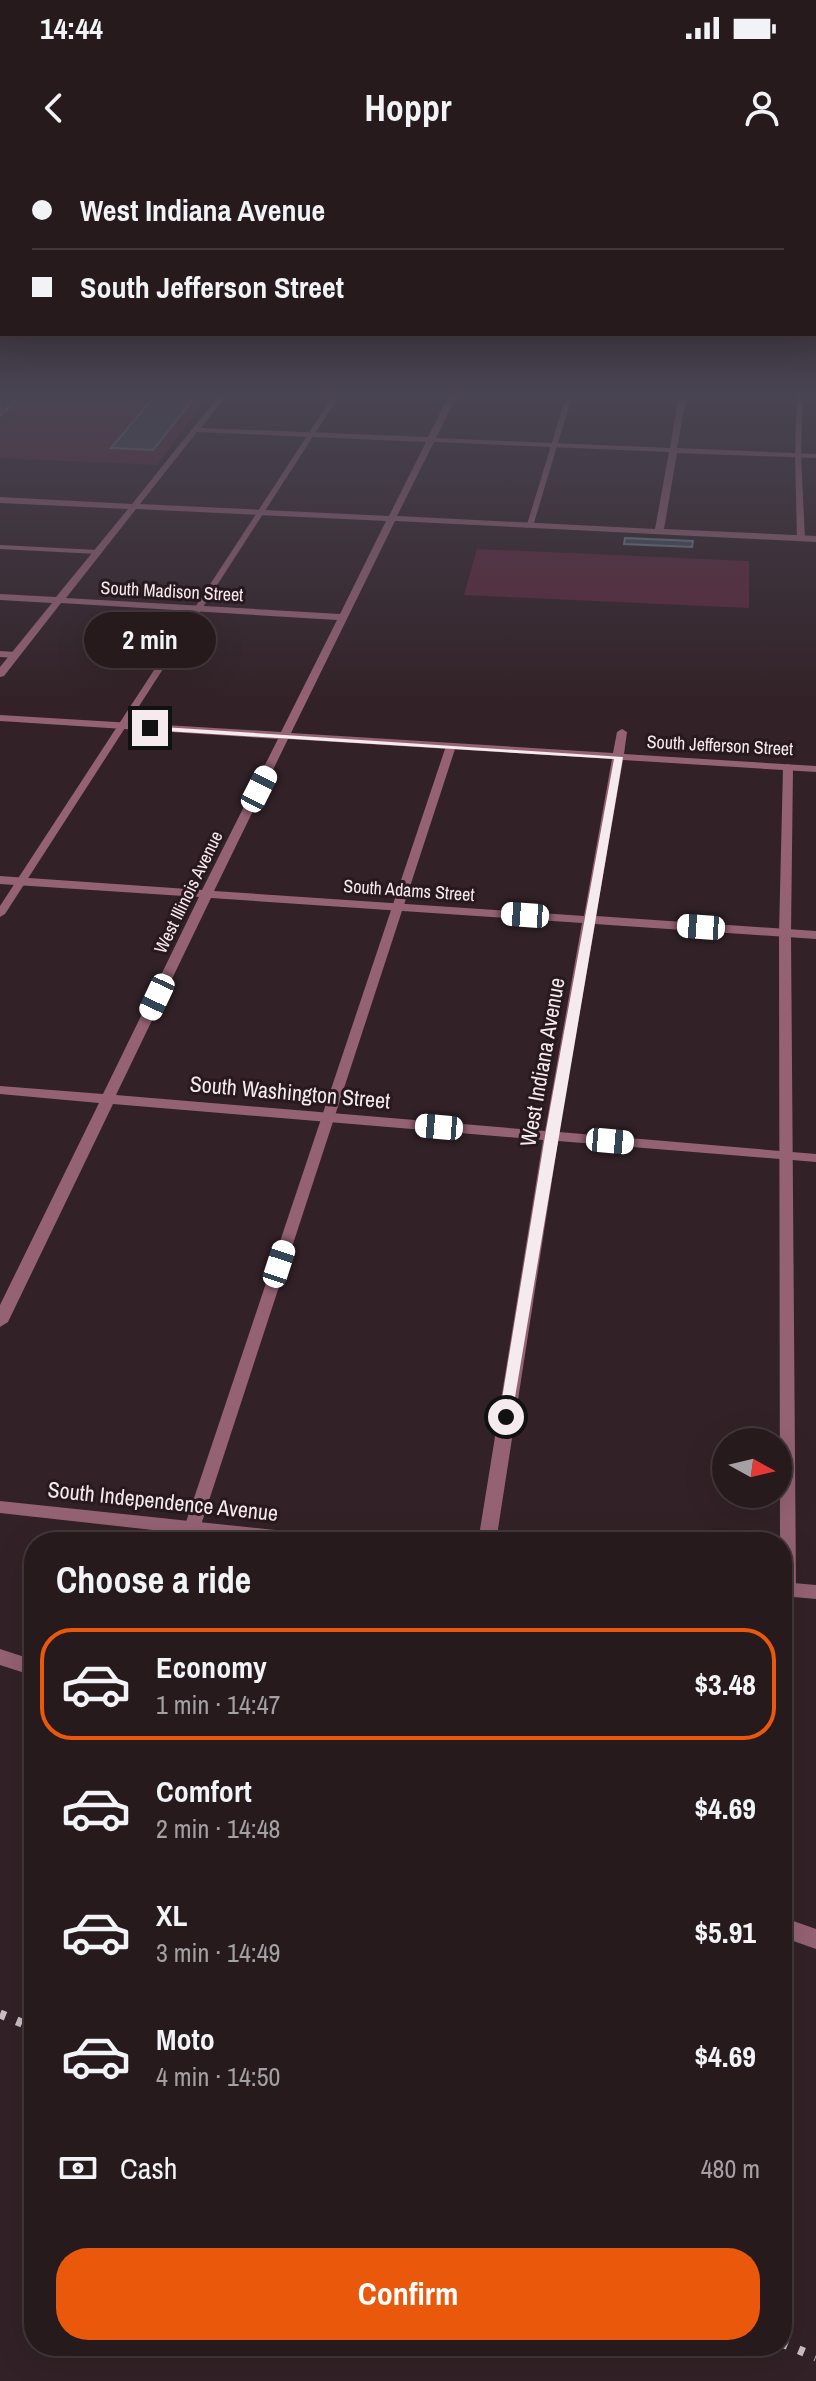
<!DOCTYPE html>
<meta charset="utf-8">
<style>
:root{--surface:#261a1d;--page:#32272a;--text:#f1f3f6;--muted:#a4a1a4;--line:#42383b;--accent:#ea580c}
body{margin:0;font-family:"Archivo Narrow",sans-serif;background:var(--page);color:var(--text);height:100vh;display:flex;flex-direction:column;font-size:30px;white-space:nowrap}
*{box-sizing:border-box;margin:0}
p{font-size:26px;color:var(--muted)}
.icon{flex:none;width:44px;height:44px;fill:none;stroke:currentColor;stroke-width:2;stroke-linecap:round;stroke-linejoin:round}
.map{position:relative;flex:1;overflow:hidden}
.drawer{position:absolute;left:24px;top:1372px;width:768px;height:824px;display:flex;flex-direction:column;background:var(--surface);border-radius:32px;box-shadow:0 8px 32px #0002,0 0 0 2px var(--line)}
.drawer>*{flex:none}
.hud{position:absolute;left:0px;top:0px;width:816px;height:176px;box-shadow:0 8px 32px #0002,0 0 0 2px var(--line);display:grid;align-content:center;height:176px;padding:0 32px;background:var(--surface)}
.needle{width:52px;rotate:98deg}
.controls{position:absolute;left:712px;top:1268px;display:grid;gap:16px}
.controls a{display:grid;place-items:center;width:80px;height:80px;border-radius:50%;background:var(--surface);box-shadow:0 8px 32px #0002,0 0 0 2px var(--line);font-size:40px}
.end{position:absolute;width:36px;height:36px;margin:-18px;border:10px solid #f5eaed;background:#111;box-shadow:0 0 0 4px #111}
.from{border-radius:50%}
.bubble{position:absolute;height:56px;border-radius:28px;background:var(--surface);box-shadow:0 8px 32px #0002,0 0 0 2px var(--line);font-size:26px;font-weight:700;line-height:56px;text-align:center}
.car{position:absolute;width:24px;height:48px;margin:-24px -12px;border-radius:10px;box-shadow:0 0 6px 2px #0007;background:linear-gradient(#fff 24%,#345 0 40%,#fff 0 76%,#345 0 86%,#fff 0)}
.hud b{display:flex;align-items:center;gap:28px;height:76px;font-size:30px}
.hud b+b{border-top:2px solid var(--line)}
.hud i{width:20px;height:20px;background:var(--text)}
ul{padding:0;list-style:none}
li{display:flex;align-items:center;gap:24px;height:112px;margin:0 16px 12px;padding:0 16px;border:4px solid transparent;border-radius:32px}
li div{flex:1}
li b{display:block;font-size:30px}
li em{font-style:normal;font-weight:700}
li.selected{border-color:var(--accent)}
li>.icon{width:72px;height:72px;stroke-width:1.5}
h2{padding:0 32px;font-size:36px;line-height:96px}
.pay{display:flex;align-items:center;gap:20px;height:88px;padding:0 32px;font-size:30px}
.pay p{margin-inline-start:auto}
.primary-button{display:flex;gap:16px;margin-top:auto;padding:16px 32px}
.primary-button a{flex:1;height:92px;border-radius:32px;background:var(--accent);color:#fff;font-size:32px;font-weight:700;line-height:92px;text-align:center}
.status{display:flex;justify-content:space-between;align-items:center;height:56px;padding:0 40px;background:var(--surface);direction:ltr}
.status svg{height:22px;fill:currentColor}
header{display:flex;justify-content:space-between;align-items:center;height:104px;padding:0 32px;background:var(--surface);font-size:36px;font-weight:700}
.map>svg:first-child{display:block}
</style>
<div class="status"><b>14:44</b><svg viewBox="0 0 49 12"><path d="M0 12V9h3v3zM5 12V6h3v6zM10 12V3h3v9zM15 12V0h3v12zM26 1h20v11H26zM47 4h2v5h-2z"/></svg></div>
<header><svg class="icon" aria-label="back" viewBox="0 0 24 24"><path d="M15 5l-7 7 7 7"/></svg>Hoppr<svg class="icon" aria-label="person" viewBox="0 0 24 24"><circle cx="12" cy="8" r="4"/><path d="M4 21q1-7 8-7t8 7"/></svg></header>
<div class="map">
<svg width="816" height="2221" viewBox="0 0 816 2221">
<rect width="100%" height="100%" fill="#322227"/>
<!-- green -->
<g fill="#59283b">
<path d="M0,233H211L157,305L0,298Z"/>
<path d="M477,389L749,401V448L464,435Z"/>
</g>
<!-- building -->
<g fill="#3e4e57" stroke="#6b7c86" stroke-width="2">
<path d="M0,233H25L0,256Z"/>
<path d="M157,233H198L153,290L111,288Z"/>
<path d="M625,378L693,381L692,387L624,384Z"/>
</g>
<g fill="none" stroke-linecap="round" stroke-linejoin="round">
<!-- service -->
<g fill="#946273" fill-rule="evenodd">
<path d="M335,233H341L5,754L0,757V746Z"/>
<path d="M567,233H573L533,366L526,368Z"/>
<path d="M797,233H803L801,295L805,379L801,381L797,379L795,295Z"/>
<path d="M0,385L98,390L102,392L98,394L0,389Z"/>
<path d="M0,491L15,492L19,495L15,498L0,497Z"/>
<path d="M451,583L456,586L200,1368L198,1372H186L184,1368L446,586Z"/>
<path d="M788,604L793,607L791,773L796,1429L794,1433L788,1435L782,1433V1382H780L779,773L783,607Z"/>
</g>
<!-- minor -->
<g fill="#946273" fill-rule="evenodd">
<path d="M221,233H228L201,268L428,277L450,233H458L436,278L670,288L679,233H687L677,288L816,294V298L677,293L664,369L816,376V382L395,361L291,573L613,593L617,572L622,569L627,572L624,594L816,606V612L623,600L596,756L816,771V779L595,764L559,972L816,994V1002L558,981L496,1382H478L543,980L113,944L8,1162L0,1167V1145L99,943L0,934V926L103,934L199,737L0,724V716L202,730L278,579L0,561V555L281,572L337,460L61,443L4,516L0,517V507L52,443L0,440V434L56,437L128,349L0,343V337L132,344ZM197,272L426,282L389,356L140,344ZM434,282L669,292L655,369L397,356ZM136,349L386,361L340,454L66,438ZM288,579L612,599L584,756L214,731ZM211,738L582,763L545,971L116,935Z"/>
<path d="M0,1341L322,1375L329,1377L331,1382H261L0,1353Z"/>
<path d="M782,1422L816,1425V1439L782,1436Z"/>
<path d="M0,1489L34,1500V1516L0,1505Z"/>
<path d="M782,1757L816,1769V1789L782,1777Z"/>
</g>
<!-- rail -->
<g stroke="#cabec2" stroke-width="9" stroke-dasharray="6 12" stroke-linecap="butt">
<path d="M0,1854L34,1868"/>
<path d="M782,2183L816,2197"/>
</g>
</g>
<!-- sky -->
<linearGradient id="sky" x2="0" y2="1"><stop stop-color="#1c1315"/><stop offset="0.43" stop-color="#494452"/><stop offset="1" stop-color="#494452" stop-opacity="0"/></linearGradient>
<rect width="816" height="544" fill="url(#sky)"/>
<!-- route -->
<path fill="#f5eaed" d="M147,566L623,597L511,1261H501L499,1257L545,976L614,599L150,570Z"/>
<g text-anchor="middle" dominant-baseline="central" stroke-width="6" stroke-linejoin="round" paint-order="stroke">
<!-- far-street labels -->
<g font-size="18" fill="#f5eaed" stroke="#28191e">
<text transform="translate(172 431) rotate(3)">South Madison Street</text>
<text transform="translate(720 585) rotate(3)">South Jefferson Street</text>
<text transform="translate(409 730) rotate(4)">South Adams Street</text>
<text transform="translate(188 732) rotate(-64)">West Illinois Avenue</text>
</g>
<!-- street labels -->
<g font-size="22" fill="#f5eaed" stroke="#28191e">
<text transform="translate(542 902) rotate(-80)">West Indiana Avenue</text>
<text transform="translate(290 932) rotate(5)">South Washington Street</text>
<text transform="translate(163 1341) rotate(6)">South Independence Avenue</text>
</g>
</g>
</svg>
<div class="controls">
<a><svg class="needle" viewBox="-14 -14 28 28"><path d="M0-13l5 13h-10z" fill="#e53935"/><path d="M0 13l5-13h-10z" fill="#a4a1a4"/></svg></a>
</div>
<i class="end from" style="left:506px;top:1257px"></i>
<i class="end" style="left:150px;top:568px"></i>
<div class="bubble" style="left:84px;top:452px;width:132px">2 min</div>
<i class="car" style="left:259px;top:629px;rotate:27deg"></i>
<i class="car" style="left:525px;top:755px;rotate:274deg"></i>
<i class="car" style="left:701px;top:767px;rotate:274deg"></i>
<i class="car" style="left:157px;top:837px;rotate:205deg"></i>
<i class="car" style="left:439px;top:967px;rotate:275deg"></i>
<i class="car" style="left:610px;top:981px;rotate:95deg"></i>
<i class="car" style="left:279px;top:1104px;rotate:18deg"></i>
<div class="hud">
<b><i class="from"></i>West Indiana Avenue</b>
<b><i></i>South Jefferson Street</b>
</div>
<section class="drawer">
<h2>Choose a ride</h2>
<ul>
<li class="selected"><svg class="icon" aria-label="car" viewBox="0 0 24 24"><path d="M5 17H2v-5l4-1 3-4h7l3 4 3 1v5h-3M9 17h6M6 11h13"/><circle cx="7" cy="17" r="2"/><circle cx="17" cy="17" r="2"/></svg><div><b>Economy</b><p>1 min · 14:47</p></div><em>$3.48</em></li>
<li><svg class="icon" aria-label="car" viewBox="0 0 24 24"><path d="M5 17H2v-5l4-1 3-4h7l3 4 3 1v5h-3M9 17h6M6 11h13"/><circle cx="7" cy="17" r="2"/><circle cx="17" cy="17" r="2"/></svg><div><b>Comfort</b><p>2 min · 14:48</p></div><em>$4.69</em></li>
<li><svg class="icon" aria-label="car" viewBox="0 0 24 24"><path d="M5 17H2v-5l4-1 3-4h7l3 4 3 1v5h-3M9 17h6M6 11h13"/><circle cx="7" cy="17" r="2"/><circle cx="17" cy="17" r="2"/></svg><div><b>XL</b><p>3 min · 14:49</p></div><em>$5.91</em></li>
<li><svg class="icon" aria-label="car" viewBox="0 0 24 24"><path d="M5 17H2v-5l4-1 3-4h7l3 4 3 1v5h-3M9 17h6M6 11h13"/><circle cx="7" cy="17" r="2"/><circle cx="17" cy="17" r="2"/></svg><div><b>Moto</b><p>4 min · 14:50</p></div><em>$4.69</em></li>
</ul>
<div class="pay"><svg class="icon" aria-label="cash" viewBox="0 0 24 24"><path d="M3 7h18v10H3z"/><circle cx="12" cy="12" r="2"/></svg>Cash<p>480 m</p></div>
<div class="primary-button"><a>Confirm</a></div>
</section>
</div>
